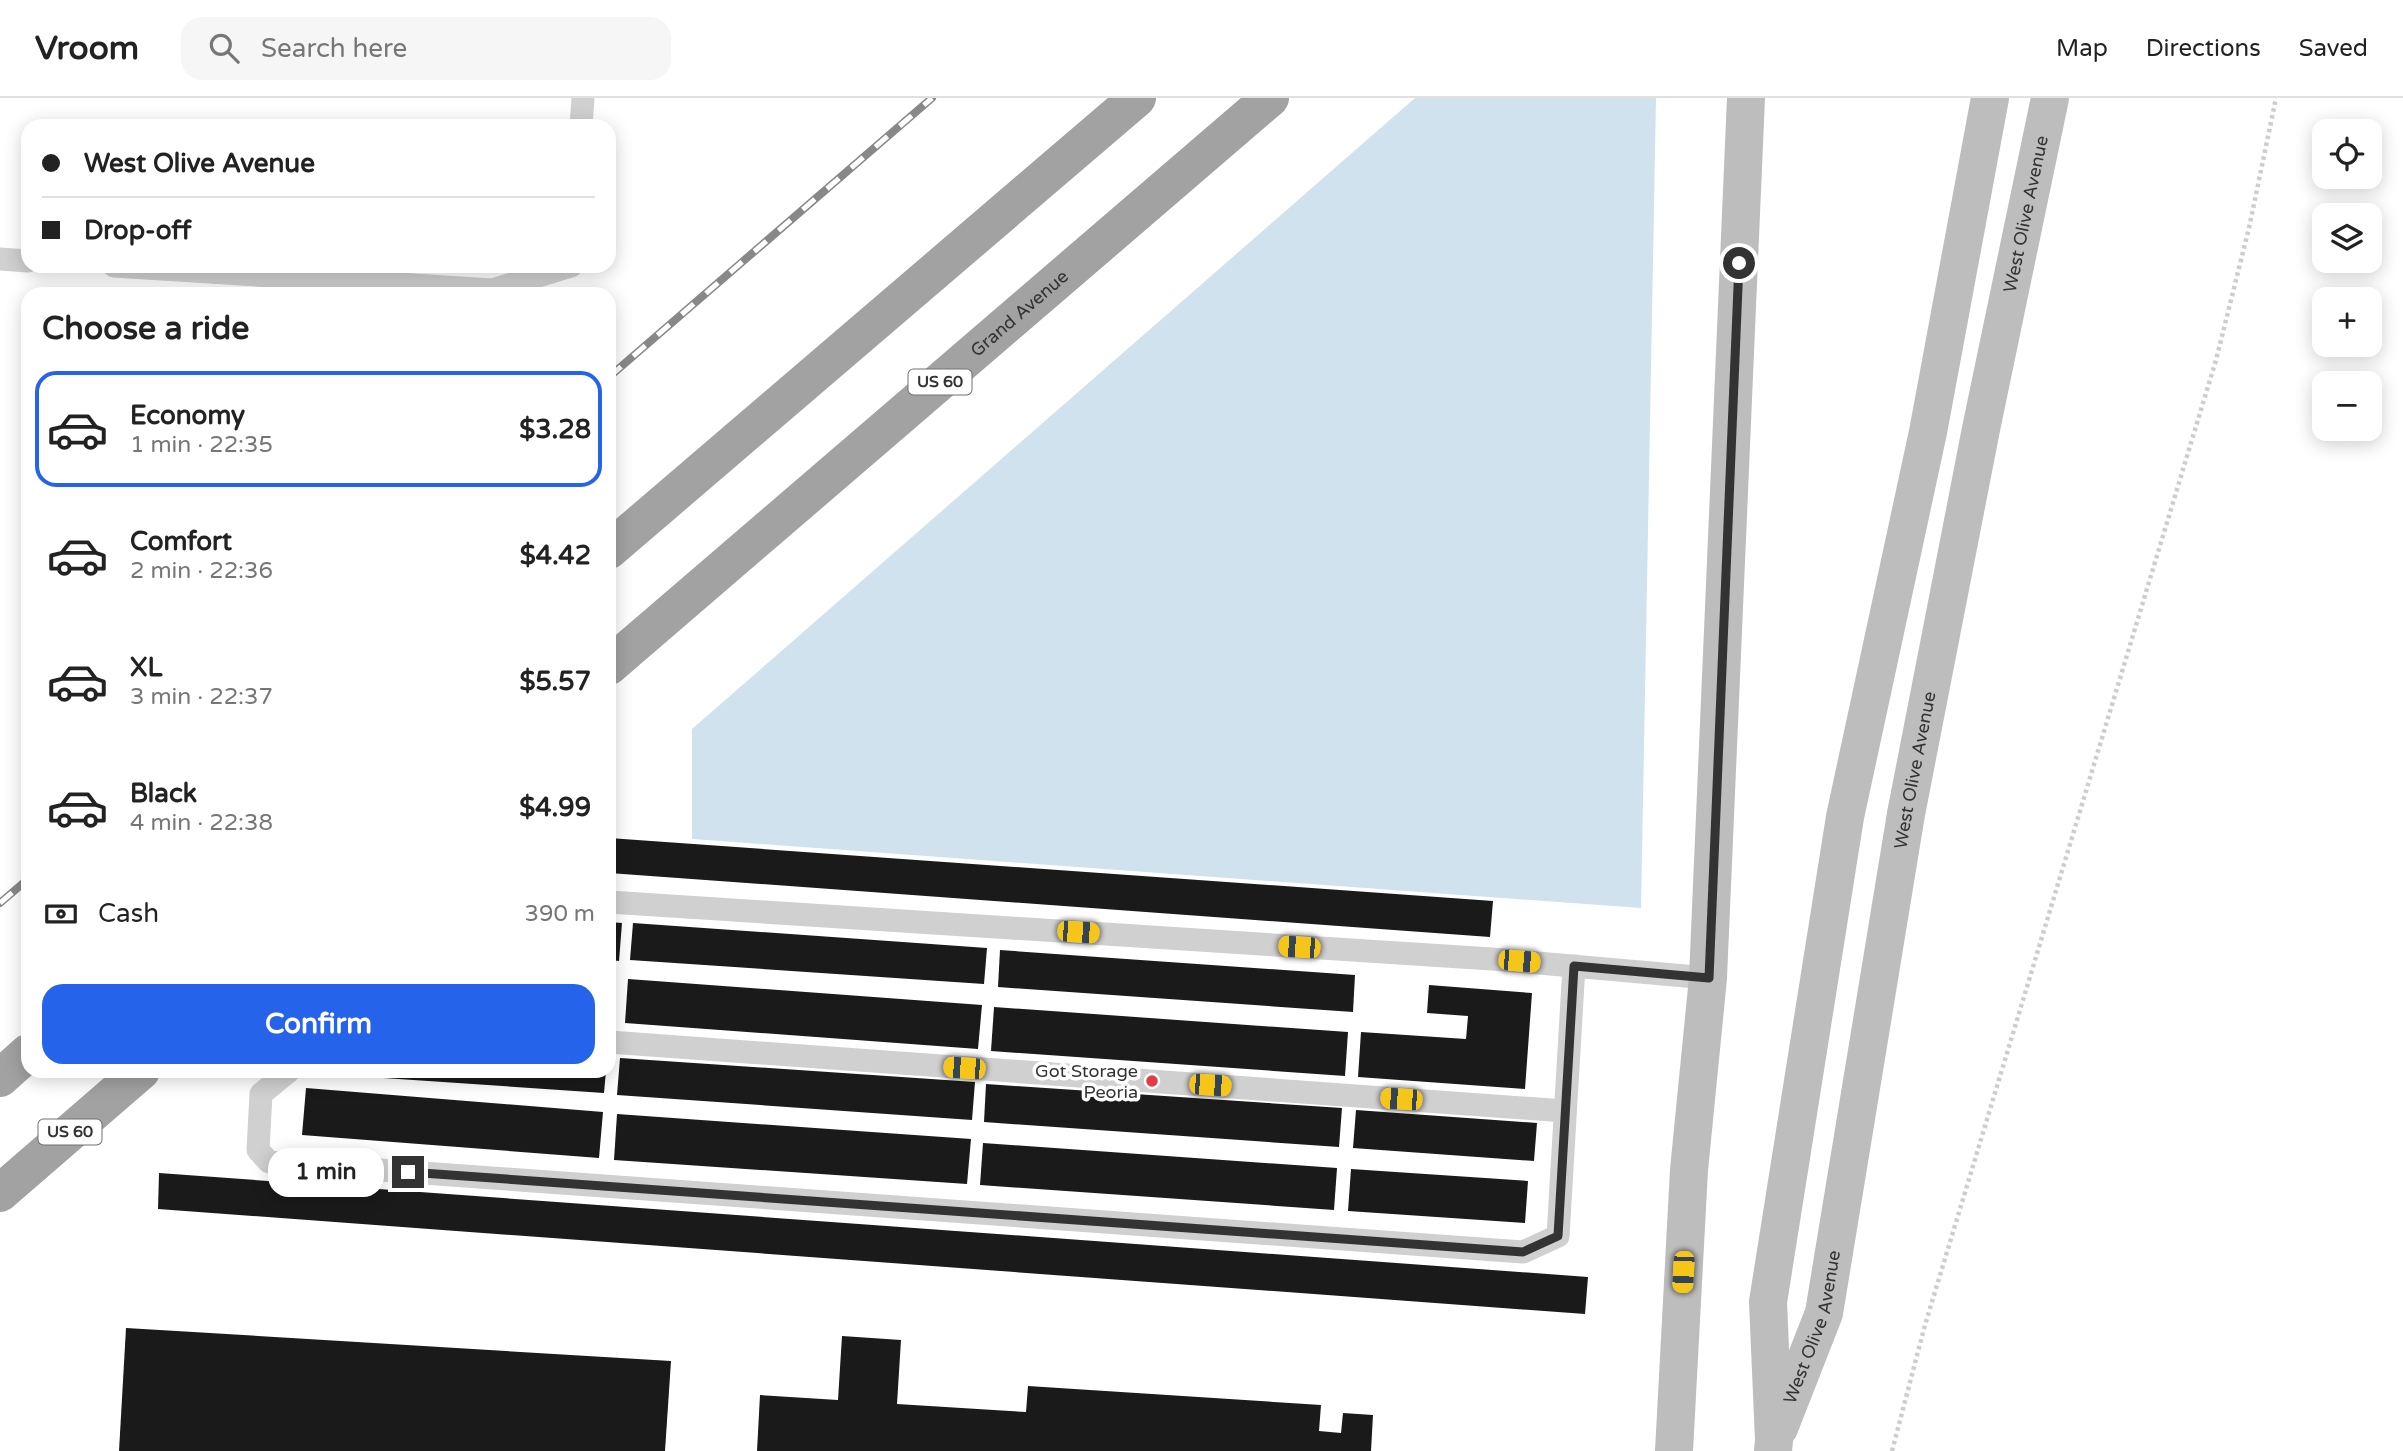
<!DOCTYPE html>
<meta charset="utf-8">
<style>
:root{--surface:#fff;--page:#f6f6f6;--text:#222;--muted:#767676;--line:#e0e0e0;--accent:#2563eb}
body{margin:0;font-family:"Varela Round",sans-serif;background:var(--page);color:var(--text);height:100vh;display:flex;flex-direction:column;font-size:26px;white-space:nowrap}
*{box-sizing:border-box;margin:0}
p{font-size:23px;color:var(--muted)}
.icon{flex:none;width:38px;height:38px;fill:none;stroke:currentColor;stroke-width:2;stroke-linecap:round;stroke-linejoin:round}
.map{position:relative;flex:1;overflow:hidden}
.side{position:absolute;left:21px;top:189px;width:595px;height:791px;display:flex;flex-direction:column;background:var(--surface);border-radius:21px;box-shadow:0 4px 18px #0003}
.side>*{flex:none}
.top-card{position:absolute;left:21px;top:21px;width:595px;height:154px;border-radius:21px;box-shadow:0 4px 18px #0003;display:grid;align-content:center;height:154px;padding:0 21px;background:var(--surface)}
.tools{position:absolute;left:2312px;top:21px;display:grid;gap:14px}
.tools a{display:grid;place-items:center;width:70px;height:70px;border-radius:14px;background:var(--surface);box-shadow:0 4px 18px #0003;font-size:35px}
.end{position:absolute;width:32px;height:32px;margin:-16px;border:9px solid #333;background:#fff;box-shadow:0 0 0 4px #fff}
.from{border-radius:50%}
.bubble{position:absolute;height:49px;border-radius:21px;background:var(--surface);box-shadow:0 4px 18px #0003;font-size:23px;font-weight:800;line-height:49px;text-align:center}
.car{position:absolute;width:21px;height:42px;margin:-21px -10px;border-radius:9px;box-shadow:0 0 5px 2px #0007;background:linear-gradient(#f5c518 24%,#345 0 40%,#f5c518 0 76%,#345 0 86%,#f5c518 0)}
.top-card b{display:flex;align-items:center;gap:24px;height:66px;font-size:26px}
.top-card b+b{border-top:2px solid var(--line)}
.top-card i{width:18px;height:18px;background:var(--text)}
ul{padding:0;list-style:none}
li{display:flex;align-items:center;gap:21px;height:116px;margin:0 14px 10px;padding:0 7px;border:4px solid transparent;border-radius:21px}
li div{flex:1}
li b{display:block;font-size:26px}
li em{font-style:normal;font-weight:800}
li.on{border-color:var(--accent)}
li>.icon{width:63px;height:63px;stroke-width:1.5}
h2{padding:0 21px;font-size:32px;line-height:84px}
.pay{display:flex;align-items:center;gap:18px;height:77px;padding:0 21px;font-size:26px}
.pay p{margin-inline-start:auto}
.action{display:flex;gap:14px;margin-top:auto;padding:14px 21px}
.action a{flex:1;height:80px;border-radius:21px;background:var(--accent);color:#fff;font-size:28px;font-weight:800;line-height:80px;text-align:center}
header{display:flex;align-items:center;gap:42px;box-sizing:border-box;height:98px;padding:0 35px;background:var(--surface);border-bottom:2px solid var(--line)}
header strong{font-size:33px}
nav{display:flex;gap:38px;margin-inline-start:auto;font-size:24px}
.search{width:490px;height:63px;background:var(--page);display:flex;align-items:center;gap:18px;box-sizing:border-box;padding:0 24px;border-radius:21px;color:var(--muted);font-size:26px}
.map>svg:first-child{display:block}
</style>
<header>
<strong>Vroom</strong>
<div class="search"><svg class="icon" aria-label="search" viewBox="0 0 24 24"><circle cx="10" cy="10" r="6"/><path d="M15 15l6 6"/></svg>Search here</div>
<nav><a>Map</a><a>Directions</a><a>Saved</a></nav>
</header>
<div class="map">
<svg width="2403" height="1353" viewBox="0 0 2403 1353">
<rect width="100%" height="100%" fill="#fff"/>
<!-- water -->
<path fill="#cfe2ee" d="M1415,0H1656L1641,810L692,741V631Z"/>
<!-- building -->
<g fill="#1a1a1a">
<path d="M609,740L1493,803L1490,839L609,775Z"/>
<path d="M609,824L622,825L619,863L609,862Z"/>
<path d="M633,825L987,850L984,886L630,862Z"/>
<path d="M1000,852L1355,877L1353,914L998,889Z"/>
<path d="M628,881L982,907L978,951L625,925Z"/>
<path d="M1429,887L1532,895L1525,991L1358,979L1361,934L1466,941L1468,918L1427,915Z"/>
<path d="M994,909L1348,934L1345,978L991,953Z"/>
<path d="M620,960L975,984L972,1022L617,997Z"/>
<path d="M327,973H606L604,995L324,976Z"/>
<path d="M986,986L1342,1010L1339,1049L984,1024Z"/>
<path d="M306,990L603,1014L599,1060L302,1037Z"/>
<path d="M1356,1012L1537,1025L1534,1063L1353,1050Z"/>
<path d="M617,1016L971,1041L967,1086L614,1062Z"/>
<path d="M983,1045L1337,1070L1334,1112L980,1087Z"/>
<path d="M1351,1071L1528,1083L1525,1125L1348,1113Z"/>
<path d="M159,1075L1588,1179L1585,1216L158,1111Z"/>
<path d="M126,1230L671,1263L665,1353H119Z"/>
<path d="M842,1238L901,1242L897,1306L1026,1314L1028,1288L1321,1307L1319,1333L1341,1335L1343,1315L1373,1317L1371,1353H757L760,1297L838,1302Z"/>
</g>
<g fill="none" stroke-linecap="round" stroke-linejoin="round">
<!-- path -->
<path stroke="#cdcdcd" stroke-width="4.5" stroke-dasharray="3.5 3.5" stroke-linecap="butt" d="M1892,1353L1925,1227L2216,262L2249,130L2276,0"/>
<!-- service -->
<g stroke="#d0d0d0" stroke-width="23">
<path d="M581,28L583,0"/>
<path d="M0,161L28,163"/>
<path d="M114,168L492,192L571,168"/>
<path d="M609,804L1492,861L1708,880"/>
<path d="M609,944L1565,1013"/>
<path d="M289,973L261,996L258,1052L269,1064L1523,1154L1558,1138L1574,868"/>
</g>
<!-- secondary -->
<g stroke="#bdbdbd" stroke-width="38">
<path id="s1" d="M1779,1330L1824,1215L1906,716L1981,331L2050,0"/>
<path d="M1674,1353L1689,1072L1708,880L1746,0"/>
<path d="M1773,1353L1774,1342L1768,1204L1845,719L1928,334L1990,0"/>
</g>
<!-- trunk -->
<g stroke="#a2a2a2" stroke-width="38">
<path d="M609,452L1137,0"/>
<path id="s2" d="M609,568L1270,0"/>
<path d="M0,980L28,955"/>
<path d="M0,1095L141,973"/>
</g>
<!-- rail casing -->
<g stroke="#888" stroke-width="8">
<g id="rail">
<path d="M609,279L932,0"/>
<path d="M0,805L28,781"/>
</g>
</g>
<!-- rail -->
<use href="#rail" stroke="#fff" stroke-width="5" stroke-dasharray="16" stroke-linecap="butt"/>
</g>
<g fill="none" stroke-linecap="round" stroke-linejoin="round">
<!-- route -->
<path stroke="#333" stroke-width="9" d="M408,1074L1523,1154L1558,1138L1574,868L1709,880L1739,165"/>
</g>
<!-- markers -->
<circle fill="#e63946" stroke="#fff" stroke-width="2.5" cx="1152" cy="983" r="7"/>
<g text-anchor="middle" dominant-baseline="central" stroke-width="7" stroke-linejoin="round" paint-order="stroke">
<!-- shield labels -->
<g fill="#fff" stroke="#707070" stroke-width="2">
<rect x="908.5" y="271.5" width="63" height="25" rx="5"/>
<rect x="38.5" y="1021.5" width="63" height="25" rx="5"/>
</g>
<g font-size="16" font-weight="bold" fill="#333">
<text x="940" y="284">US 60</text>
<text x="70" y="1034">US 60</text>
</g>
<!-- street labels -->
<g font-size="18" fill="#333" stroke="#fff">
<text stroke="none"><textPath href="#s1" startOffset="1241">West Olive Avenue</textPath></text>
<text stroke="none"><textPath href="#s2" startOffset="541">Grand Avenue</textPath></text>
<text stroke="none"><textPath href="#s1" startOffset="674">West Olive Avenue</textPath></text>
<text stroke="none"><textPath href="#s1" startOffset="107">West Olive Avenue</textPath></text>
</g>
<!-- poi labels -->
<g font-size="18" fill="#333" stroke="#fff" text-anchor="end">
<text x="1138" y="973">Got Storage<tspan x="1138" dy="21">Peoria</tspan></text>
</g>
</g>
</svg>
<div class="tools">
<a><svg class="icon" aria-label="locate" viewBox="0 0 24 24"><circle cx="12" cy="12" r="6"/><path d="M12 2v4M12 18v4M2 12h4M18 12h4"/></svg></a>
<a><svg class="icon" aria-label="layers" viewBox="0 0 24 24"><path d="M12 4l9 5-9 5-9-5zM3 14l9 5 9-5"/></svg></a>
<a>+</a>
<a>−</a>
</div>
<i class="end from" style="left:1739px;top:165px"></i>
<i class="end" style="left:408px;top:1074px"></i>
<div class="bubble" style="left:268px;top:1050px;width:116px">1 min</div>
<i class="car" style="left:1078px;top:834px;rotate:94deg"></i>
<i class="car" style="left:1299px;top:849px;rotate:274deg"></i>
<i class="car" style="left:1519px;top:863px;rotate:95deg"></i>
<i class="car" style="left:964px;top:970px;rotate:274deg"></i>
<i class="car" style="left:1210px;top:987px;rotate:94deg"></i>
<i class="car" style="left:1401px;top:1001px;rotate:274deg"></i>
<i class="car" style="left:1683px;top:1174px;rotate:183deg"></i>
<div class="top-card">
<b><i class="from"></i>West Olive Avenue</b>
<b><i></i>Drop-off</b>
</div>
<section class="side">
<h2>Choose a ride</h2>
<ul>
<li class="on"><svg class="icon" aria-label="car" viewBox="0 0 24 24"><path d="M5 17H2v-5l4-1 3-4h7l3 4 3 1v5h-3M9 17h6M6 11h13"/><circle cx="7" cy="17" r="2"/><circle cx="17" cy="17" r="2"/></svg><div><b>Economy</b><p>1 min · 22:35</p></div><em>$3.28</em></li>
<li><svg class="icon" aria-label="car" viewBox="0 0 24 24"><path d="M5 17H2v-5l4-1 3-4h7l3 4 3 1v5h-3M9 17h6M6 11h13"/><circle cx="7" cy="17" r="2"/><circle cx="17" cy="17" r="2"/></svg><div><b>Comfort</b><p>2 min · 22:36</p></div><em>$4.42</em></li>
<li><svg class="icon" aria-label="car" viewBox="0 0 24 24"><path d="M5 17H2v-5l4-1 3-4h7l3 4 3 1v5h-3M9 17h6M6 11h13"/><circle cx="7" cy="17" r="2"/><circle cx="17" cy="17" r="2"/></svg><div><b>XL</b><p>3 min · 22:37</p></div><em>$5.57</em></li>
<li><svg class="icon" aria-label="car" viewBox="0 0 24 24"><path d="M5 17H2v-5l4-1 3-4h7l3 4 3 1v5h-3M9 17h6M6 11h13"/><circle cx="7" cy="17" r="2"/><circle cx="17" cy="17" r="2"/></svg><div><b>Black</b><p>4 min · 22:38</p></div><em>$4.99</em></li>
</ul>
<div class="pay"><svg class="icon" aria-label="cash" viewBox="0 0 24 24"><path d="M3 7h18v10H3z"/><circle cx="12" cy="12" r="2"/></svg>Cash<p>390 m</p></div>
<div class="action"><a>Confirm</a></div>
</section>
</div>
